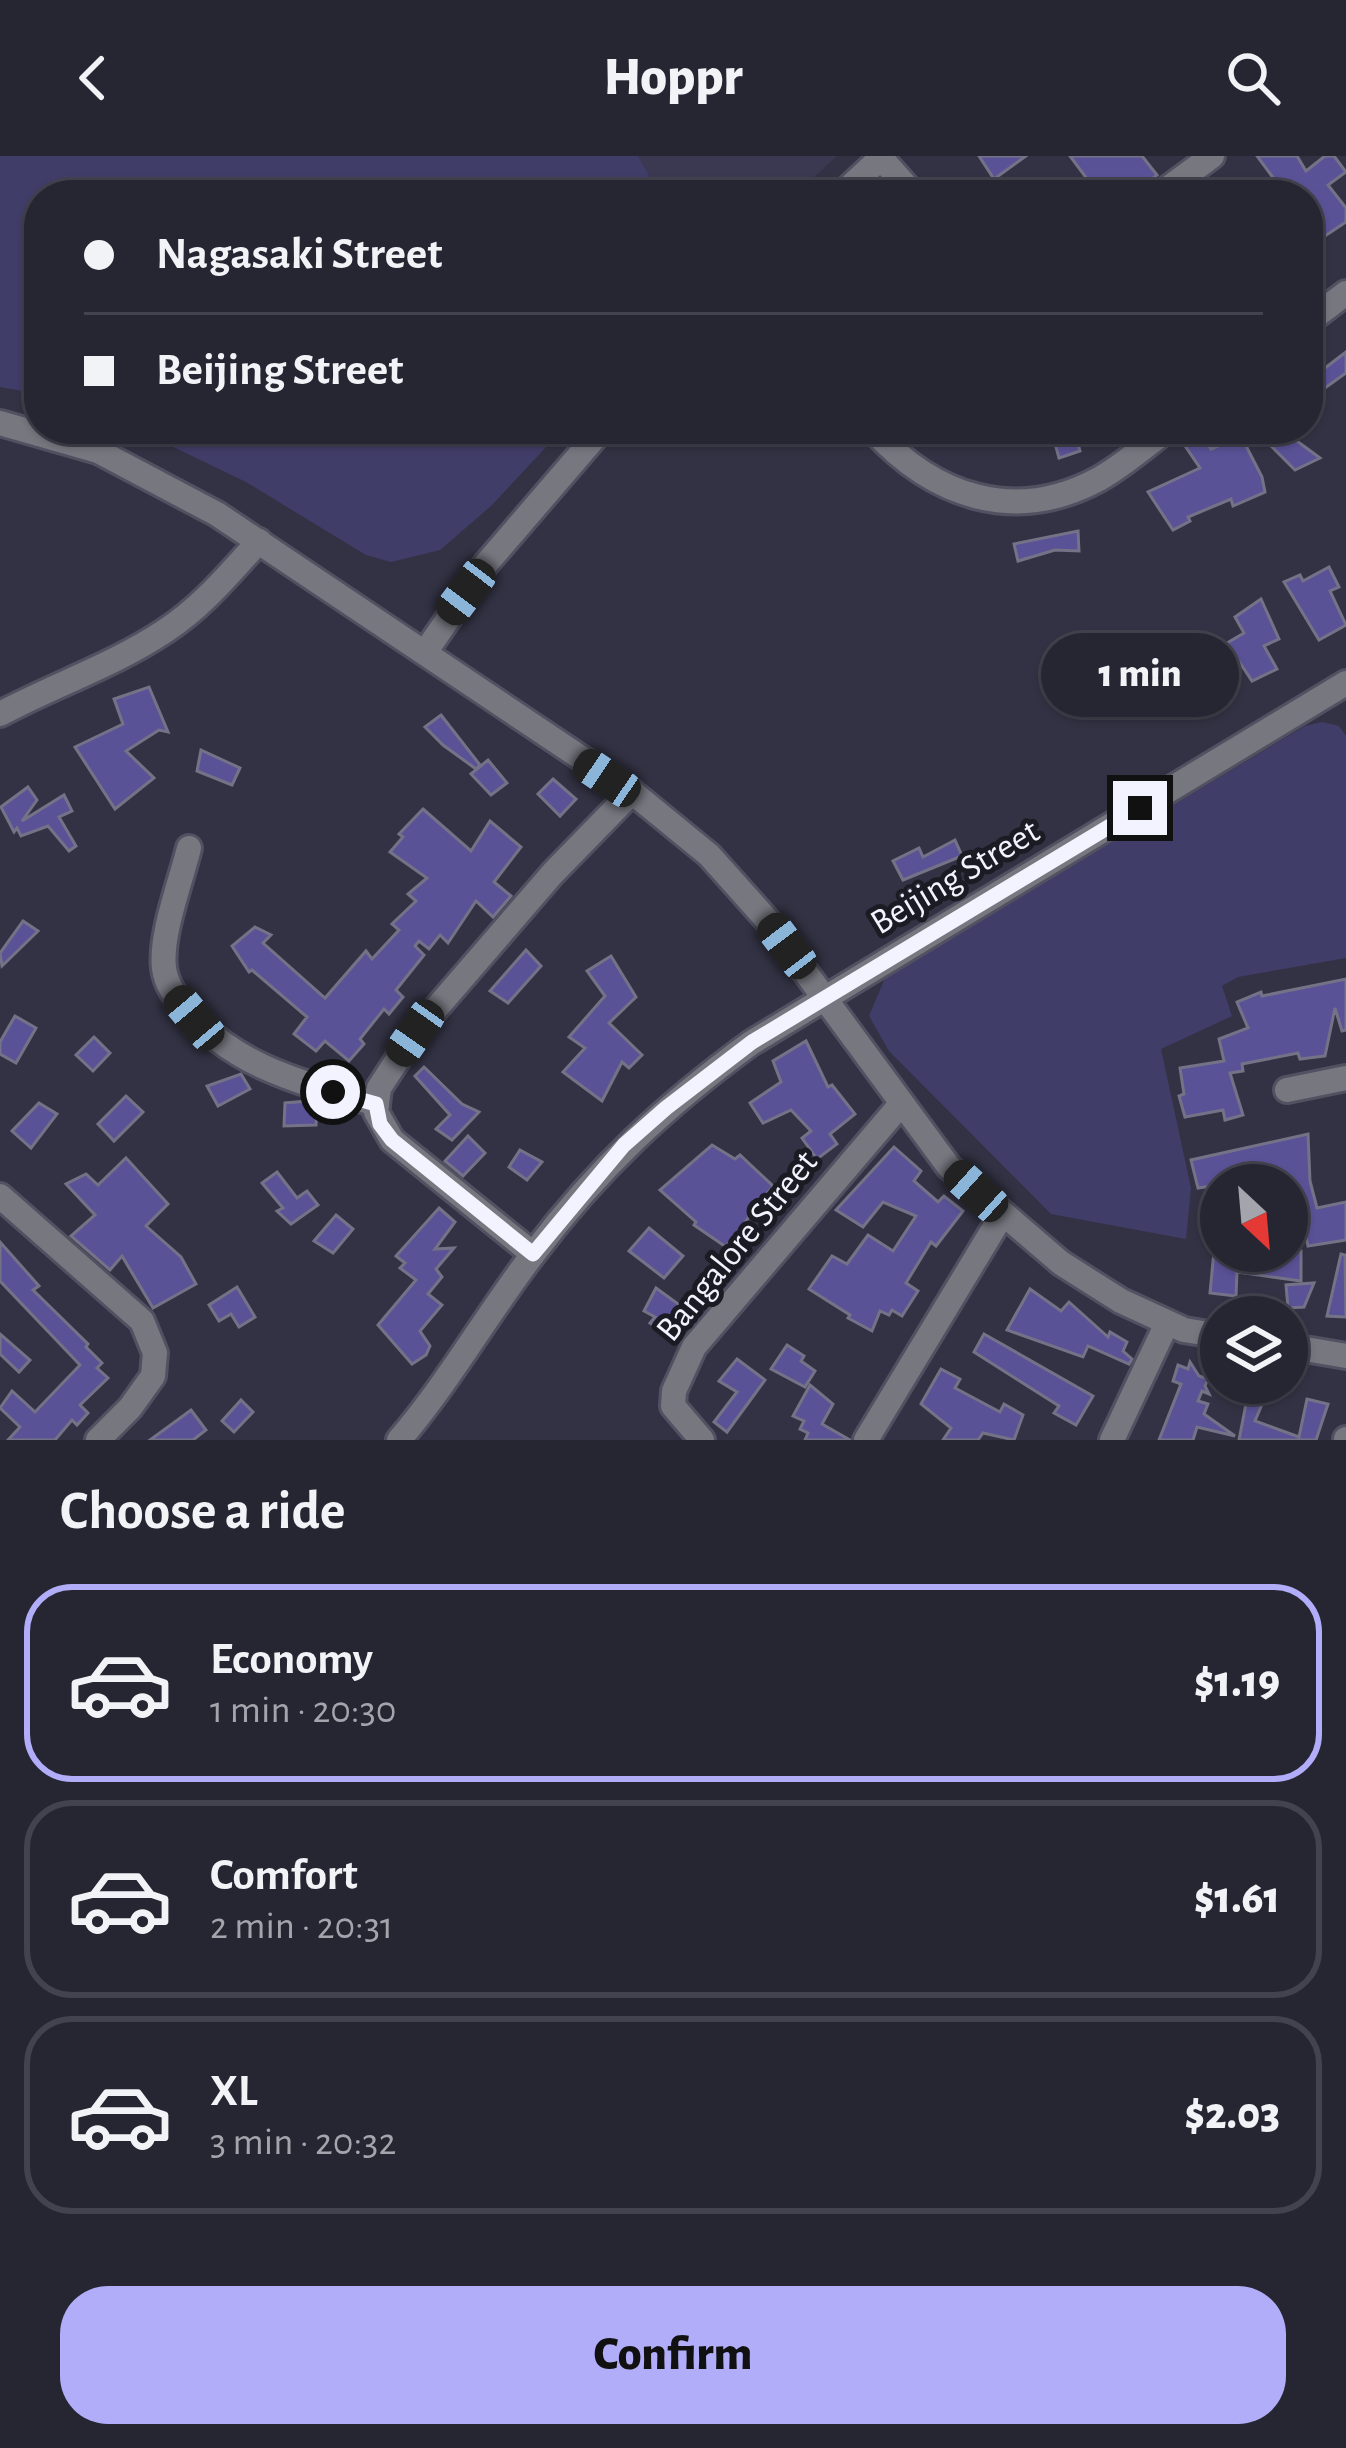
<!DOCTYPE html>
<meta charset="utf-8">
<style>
:root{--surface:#262633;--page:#32323f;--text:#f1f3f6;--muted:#a4a5ac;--line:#42434e;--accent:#b2adf9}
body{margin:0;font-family:"Alegreya Sans",sans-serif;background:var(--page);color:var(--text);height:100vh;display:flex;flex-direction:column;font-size:45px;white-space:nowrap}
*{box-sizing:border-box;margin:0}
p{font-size:39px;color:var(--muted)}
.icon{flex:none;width:66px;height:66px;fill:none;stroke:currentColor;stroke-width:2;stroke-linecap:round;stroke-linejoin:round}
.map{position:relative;height:1284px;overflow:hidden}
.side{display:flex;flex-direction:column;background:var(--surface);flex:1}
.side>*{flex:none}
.top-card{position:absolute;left:24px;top:24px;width:1299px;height:264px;border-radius:48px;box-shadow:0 3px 9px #0004,0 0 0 3px var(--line);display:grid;align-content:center;height:264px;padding:0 60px;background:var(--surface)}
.needle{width:78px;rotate:154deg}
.tools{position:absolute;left:1200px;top:1008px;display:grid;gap:24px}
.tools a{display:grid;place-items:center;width:108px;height:108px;border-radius:50%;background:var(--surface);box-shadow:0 3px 9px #0004,0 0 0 3px var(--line);font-size:60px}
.end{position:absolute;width:54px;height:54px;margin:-27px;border:15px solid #f3f3ff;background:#111;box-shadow:0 0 0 6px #111}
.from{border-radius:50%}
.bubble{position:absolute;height:84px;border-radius:42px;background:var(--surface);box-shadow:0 3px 9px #0004,0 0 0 3px var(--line);font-size:39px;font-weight:800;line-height:84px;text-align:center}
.car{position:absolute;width:36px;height:72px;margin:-36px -18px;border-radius:15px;box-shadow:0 0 9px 3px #0007;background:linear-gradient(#222 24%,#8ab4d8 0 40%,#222 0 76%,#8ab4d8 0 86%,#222 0)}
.top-card b{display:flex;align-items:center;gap:42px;height:114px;font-size:45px}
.top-card b+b{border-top:3px solid var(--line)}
.top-card i{width:30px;height:30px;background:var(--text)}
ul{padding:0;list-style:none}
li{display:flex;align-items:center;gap:36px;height:198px;margin:0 24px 18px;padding:0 36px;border:6px solid var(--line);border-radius:48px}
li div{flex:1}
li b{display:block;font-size:45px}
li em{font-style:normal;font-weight:800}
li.on{border-color:var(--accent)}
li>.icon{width:108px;height:108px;stroke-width:1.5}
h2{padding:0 60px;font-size:54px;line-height:144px}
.button{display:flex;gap:24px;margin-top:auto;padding:24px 60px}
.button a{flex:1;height:138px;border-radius:48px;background:var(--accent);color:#111;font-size:48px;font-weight:800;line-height:138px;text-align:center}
header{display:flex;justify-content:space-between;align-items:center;height:156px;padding:0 60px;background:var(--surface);font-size:54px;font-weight:800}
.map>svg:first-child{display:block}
</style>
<header><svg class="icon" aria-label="back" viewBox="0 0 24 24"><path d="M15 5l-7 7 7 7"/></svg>Hoppr<svg class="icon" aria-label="search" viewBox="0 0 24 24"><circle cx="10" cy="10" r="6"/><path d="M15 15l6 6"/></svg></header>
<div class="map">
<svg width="1346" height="1284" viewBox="0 0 1346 1284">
<rect width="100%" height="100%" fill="#333244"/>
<!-- built -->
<path fill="#3b3951" d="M638,0H837L795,39H660Z"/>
<!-- green -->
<g fill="#413d69">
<path d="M0,0H638L660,39H39V238L0,231Z"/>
<path d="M136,273H563L491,350L440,394L391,406L366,399L246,326Z"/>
<path d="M1322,566L1339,570L1346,580V802L1238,821L1222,830L1232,860L1161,893L1191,1032L1186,1083L1051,1058L889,895L869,860L885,822L1305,570Z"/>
</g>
<!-- building -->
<g fill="#595296" stroke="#737287" stroke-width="3">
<path d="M979,0H1026L994,23Z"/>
<path d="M1070,0H1142L1157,19L1133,38L1130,33L1121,39H1099Z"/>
<path d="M1257,0H1297L1306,15L1325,0H1334L1346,16L1328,29L1346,52V66L1325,80L1319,71L1308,77V39H1286Z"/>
<path d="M1346,196V217L1308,244V225Z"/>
<path d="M1051,273H1074L1080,295L1059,302Z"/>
<path d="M1199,273L1211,293L1241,280L1262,321L1265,336L1233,350L1231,343L1188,361L1190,365L1173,374L1148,336L1200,312L1181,284Z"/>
<path d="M1283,275L1301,288L1320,302L1295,314L1270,289Z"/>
<path d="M1078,375L1079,395L1055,394L1018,405L1014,388Z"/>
<path d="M1329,411L1339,431L1330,435L1346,469L1319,484L1284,426L1300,419L1303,425Z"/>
<path d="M1261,443L1279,483L1264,490L1277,513L1252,525L1227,487L1244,477L1235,461Z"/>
<path d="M149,531L168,576L159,574L126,595L154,622L115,653L75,591L123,568L114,543Z"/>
<path d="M441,559L480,609L476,613L443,589L425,571Z"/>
<path d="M201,594L240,612L232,629L197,615Z"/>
<path d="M488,604L507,627L491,639L471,618Z"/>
<path d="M553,623L576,643L560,660L538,638Z"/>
<path d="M28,631L37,644L22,665L64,639L72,655L59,661L76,690L69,695L48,670L21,680L17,672L14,676L1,651Z"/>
<path d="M423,653L471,695L490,665L521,691L494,726L511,740L493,761L476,745L448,787L440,779L429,793L419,785L415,790L424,799L396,834L403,841L389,858L384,853L360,883L364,888L349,905L325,885L316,895L294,878L307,861L252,814L249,816L232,790L255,771L271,779L263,787L325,842L366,795L372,803L399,774L392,768L416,745L408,738L427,722L390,696L403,681L399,678Z"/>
<path d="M955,684L962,700L903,724L893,705L919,692L923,701Z"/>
<path d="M23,765L38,775L2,810L0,797Z"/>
<path d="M526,794L541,810L508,847L490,835Z"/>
<path d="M611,800L636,841L609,867L642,899L629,912L622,906L602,945L563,916L585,892L569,881L605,840L587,815Z"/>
<path d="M1346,823V874L1342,875L1335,852L1325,900L1300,903L1298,897L1242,908L1243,915L1230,917L1243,959L1225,964L1223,954L1185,961L1179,940L1184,938L1180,912L1224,905L1219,883L1248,872L1237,846L1261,836L1262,840Z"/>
<path d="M15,860L36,872L16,907L0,898V886Z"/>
<path d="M94,881L110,897L93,915L76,899Z"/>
<path d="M806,885L828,931L832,929L855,958L830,978L837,988L817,1003L802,982L811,975L791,954L763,967L750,947L781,926L773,905Z"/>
<path d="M424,911L462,948L479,956L452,984L436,973L450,959L415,920Z"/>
<path d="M241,918L250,933L218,950L207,930Z"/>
<path d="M126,940L143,956L114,985L98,968Z"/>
<path d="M308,945L317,948L316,969L284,970L285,947Z"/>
<path d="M39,947L57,958L31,992L12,975Z"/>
<path d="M1308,978L1310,1025L1317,1052L1346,1046V1084L1308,1090L1295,1033L1287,1035L1280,1020L1198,1032L1191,1004Z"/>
<path d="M468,980L485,997L463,1020L445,1005Z"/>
<path d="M712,989L735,1003L740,999L773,1030L726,1091L694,1069L696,1066L660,1034Z"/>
<path d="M894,991L921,1015L914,1025L938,1046L944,1040L963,1055L936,1090L931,1086L906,1127L918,1135L902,1160L892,1154L889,1159L880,1155L872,1175L848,1162L850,1159L809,1133L832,1100L847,1108L868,1079L893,1095L916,1060L883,1046L863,1071L836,1054Z"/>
<path d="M520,994L542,1006L527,1024L509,1011Z"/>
<path d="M126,1002L168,1048L146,1070L181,1101L196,1128L153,1152L122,1100L110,1114L71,1080L95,1059L66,1028L86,1018L98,1029Z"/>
<path d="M277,1016L297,1042L307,1035L318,1049L291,1068L277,1055L283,1052L262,1027Z"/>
<path d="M439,1052L455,1066L435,1093L454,1092L436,1113L442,1121L428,1138L442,1149L420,1175L430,1190L426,1199L412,1208L378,1169L416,1124L400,1112L405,1107L396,1100Z"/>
<path d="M336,1059L353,1073L333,1097L314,1085Z"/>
<path d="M649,1072L683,1100L664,1122L629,1095Z"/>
<path d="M0,1086L39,1130L33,1134L88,1188L86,1191L102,1207L97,1212L108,1222L80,1249L88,1257L77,1269L72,1264L55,1284H8L20,1271L0,1252L12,1235L35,1256L80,1209L0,1125Z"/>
<path d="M1214,1095H1301V1125L1237,1116L1236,1140L1210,1137Z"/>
<path d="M1341,1098L1345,1099L1346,1161L1327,1160Z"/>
<path d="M1314,1127L1304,1151L1288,1152L1286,1129Z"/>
<path d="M237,1131L255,1161L239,1171L231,1158L219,1165L209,1149Z"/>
<path d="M656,1132L685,1153L667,1177L650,1167L655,1161L644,1155Z"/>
<path d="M1030,1133L1061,1155L1069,1146L1108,1181L1110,1176L1127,1186L1123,1195L1132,1203L1129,1208L1088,1190L1083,1201L1007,1174Z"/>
<path d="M0,1178L30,1204L19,1216L0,1198Z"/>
<path d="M984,1178L1093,1240L1076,1269L1054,1257L1059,1250L974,1196Z"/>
<path d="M787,1189L804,1200L801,1205L815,1215L805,1231L771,1213Z"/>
<path d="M737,1203L765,1224L727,1276L714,1266L737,1236L719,1225Z"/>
<path d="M1190,1206L1199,1220L1208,1223L1205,1230L1209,1238L1202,1235L1198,1245L1208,1248L1204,1258L1235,1280L1197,1271L1193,1284H1159L1181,1228L1173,1225L1178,1209L1188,1213Z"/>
<path d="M941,1213L960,1223L955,1232L1000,1256L1004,1248L1023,1259L1014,1284L983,1277L978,1284H943L951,1272L921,1248Z"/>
<path d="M1250,1227H1271L1255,1265L1299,1281L1307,1243L1328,1248L1316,1284H1239Z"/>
<path d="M810,1229L833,1248L822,1268L850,1284H805L808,1277L800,1273L804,1265L793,1260Z"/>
<path d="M241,1244L253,1256L234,1276L222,1265Z"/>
<path d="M191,1254L206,1274L193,1284H150Z"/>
</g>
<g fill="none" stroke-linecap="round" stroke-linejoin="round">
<!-- minor casing -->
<g stroke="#525162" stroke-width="30">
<g id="minor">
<path d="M881,2L914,39"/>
<path d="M841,39L883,0"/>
<path d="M1159,39L1212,0"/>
<path d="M1308,166L1346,137"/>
<path d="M0,267L98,295L217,358L632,636L709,699L767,764L949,1011L1061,1107L1121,1145L1184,1174L1221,1180"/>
<path d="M872,273C933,340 1014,369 1099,323C1124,309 1145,290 1168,273"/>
<path d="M426,495L486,408L602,273"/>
<path d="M0,558C54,529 114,509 165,475C202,451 230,417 259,385"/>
<path d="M189,692C181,725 160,779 164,812C166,829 176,841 186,853C235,912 306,928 377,948"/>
<path d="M1287,934L1346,922"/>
<path d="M0,1040L142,1165L155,1197L153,1220L130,1252L98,1284"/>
<path d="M533,1098L392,984L376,956L379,932L415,877L553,717L632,636"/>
<path d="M1287,1190L1346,1200"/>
<path d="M399,1284C449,1226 487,1158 534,1097C598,1012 666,949 751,887L1346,527"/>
<path d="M702,1284L673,1250L674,1235L694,1191L901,948"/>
<path d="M866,1284L1002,1059"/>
<path d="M1112,1284L1167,1167"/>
<path d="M1346,1284V1283"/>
</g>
</g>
<!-- minor -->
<use href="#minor" stroke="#777780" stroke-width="24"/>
</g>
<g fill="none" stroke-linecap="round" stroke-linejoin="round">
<!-- route -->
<path stroke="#f3f3ff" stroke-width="15" d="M333,936L376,948L380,968L392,984L533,1098L624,989L666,952L752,886L1140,652"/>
</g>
<g text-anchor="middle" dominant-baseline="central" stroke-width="10" stroke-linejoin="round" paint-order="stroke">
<!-- street labels -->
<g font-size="36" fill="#f3f3ff" stroke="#1b1b23">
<text transform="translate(955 721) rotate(-31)">Beijing Street</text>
<text transform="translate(737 1090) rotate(-51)">Bangalore Street</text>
</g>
</g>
</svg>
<div class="tools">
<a><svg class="needle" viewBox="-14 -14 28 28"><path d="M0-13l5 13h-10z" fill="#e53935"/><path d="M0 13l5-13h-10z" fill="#a4a5ac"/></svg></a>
<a><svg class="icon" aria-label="layers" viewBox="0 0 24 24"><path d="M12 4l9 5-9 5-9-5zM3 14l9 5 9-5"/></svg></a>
</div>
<i class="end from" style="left:333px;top:936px"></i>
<i class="end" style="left:1140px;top:652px"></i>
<div class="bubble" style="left:1041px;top:477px;width:198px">1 min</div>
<i class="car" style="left:466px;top:436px;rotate:217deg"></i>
<i class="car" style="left:607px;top:622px;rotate:304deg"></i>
<i class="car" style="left:787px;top:790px;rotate:323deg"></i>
<i class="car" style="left:194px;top:862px;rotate:320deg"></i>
<i class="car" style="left:415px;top:877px;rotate:215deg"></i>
<i class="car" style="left:976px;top:1035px;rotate:312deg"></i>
<div class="top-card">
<b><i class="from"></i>Nagasaki Street</b>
<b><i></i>Beijing Street</b>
</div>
</div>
<section class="side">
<h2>Choose a ride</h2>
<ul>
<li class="on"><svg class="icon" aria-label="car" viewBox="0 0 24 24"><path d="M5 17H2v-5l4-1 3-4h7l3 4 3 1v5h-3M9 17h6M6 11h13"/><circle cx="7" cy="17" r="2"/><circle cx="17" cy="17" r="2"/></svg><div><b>Economy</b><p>1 min · 20:30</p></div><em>$1.19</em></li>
<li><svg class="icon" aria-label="car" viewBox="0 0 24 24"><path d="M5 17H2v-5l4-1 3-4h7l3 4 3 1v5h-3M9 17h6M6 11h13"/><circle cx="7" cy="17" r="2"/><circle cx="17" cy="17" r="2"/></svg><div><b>Comfort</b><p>2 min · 20:31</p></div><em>$1.61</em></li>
<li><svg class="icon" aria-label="car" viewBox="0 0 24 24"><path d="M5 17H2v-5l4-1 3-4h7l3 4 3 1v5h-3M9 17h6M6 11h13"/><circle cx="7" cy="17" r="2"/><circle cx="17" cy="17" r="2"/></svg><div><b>XL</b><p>3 min · 20:32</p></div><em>$2.03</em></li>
</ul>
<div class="button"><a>Confirm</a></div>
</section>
